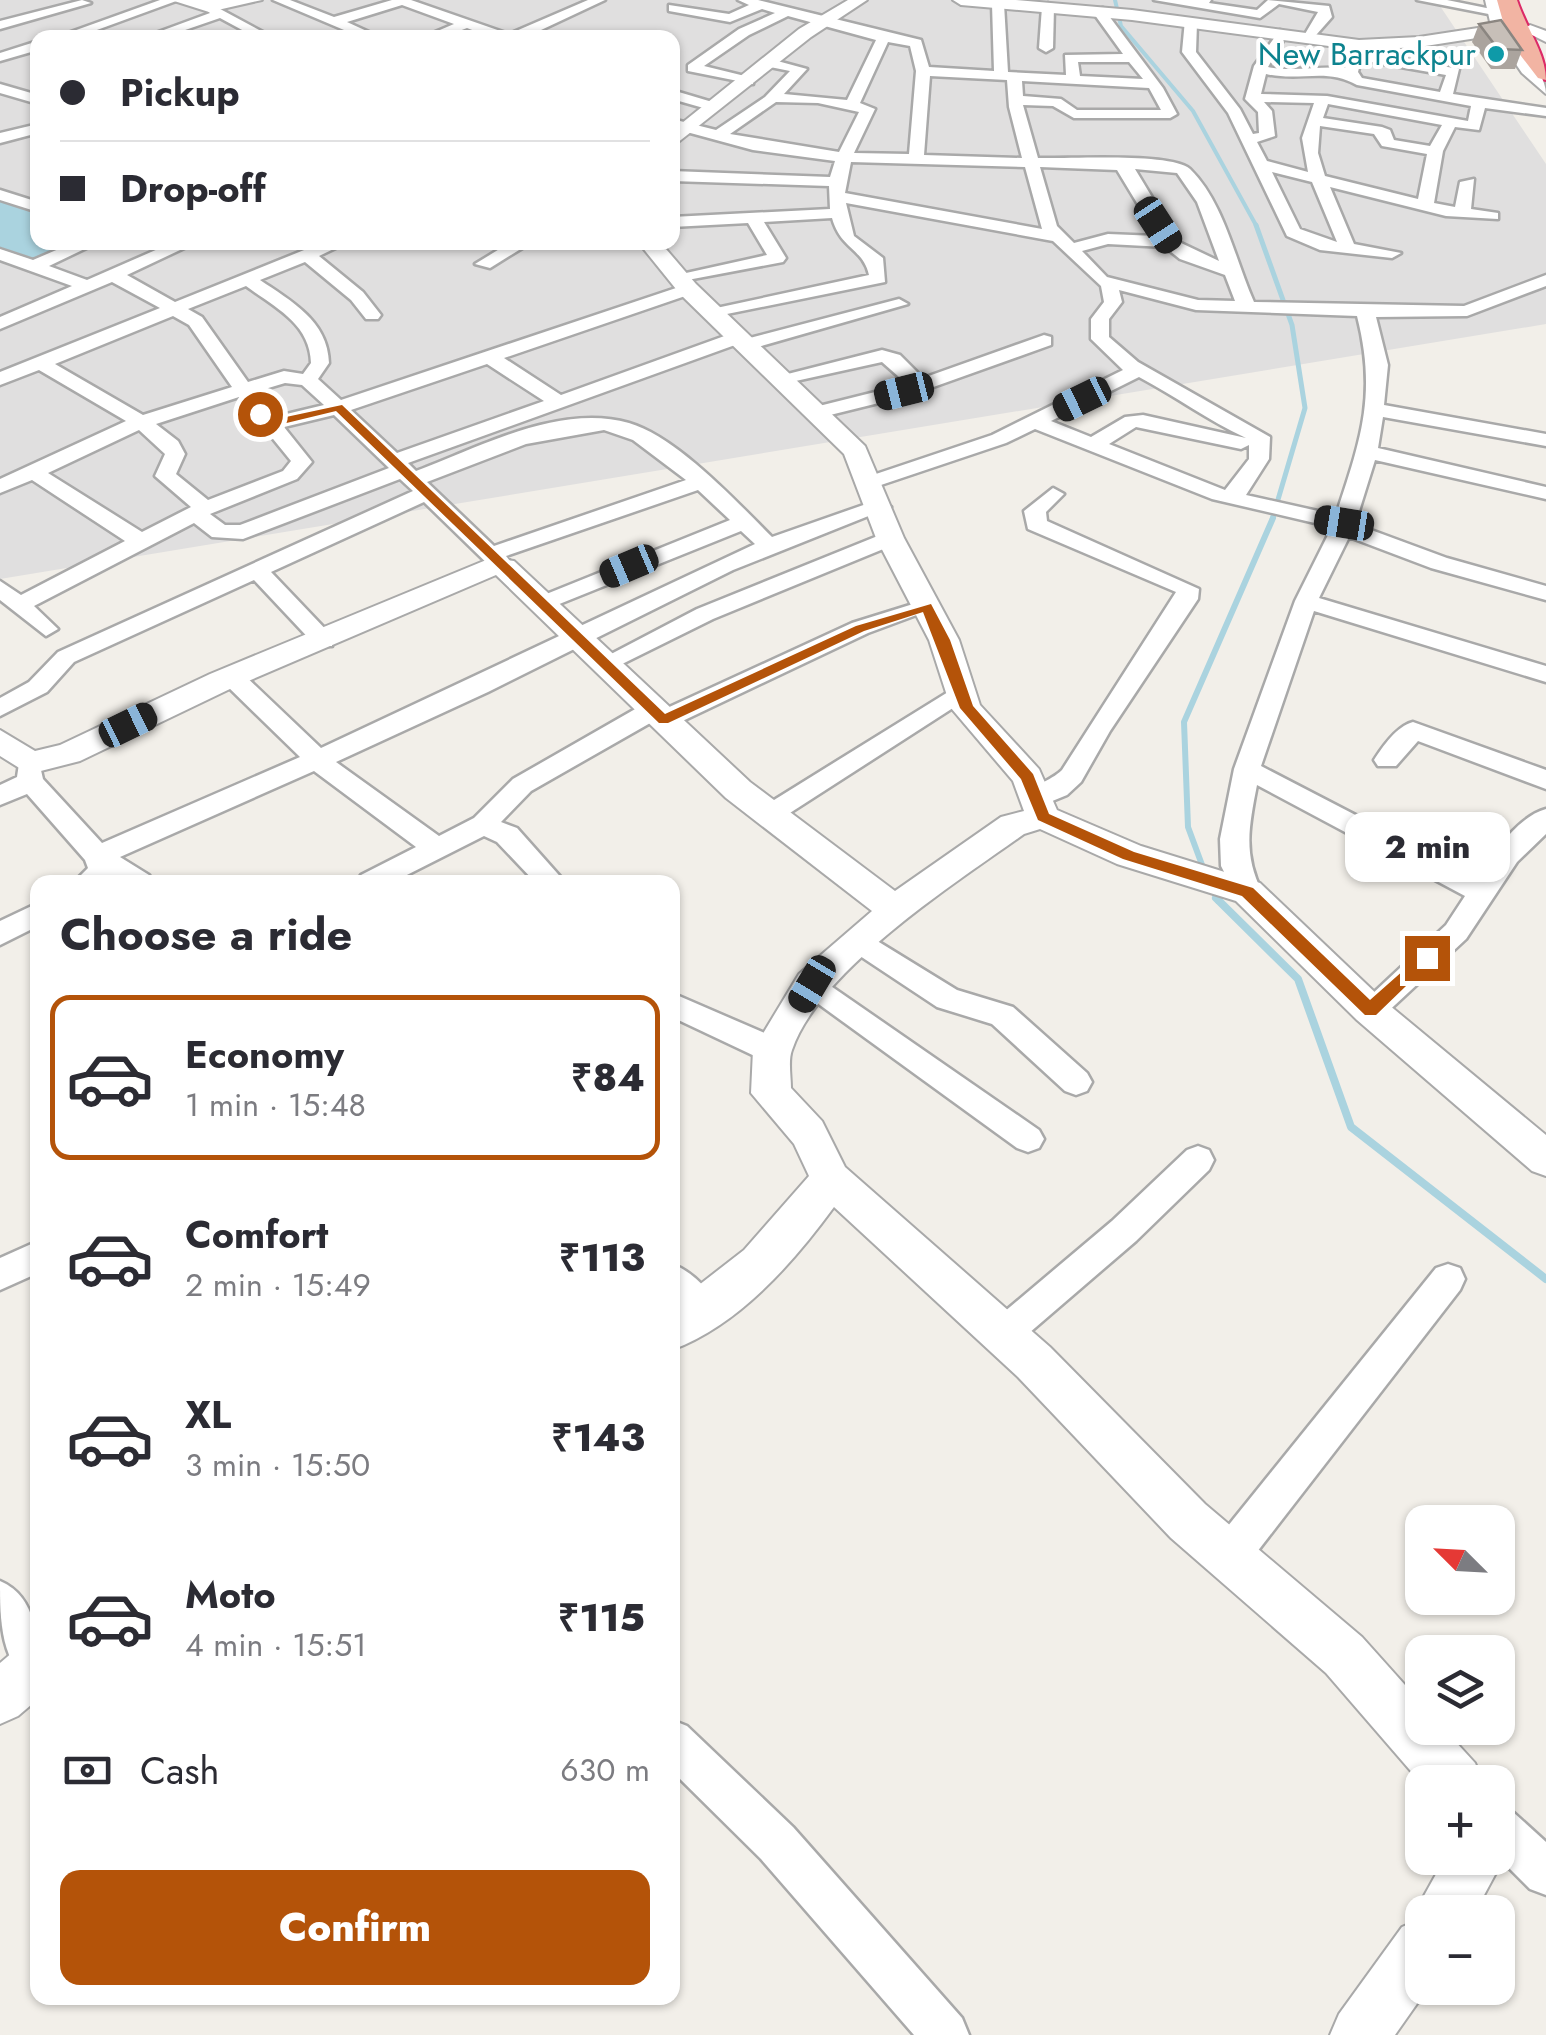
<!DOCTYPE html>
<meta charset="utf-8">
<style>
:root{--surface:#fff;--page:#f7f7f7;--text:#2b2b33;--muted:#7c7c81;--line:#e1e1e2;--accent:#b45309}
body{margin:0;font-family:Jost,sans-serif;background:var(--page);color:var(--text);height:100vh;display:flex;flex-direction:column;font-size:38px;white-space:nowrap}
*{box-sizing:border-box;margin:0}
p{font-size:32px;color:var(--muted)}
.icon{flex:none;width:55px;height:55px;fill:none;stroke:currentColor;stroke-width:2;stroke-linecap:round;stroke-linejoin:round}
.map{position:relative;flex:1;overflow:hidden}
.sheet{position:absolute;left:30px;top:875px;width:650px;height:1130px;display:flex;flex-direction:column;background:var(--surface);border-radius:20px;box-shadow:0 2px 8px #0004}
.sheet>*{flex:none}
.guide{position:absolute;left:30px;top:30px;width:650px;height:220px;border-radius:20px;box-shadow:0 2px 8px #0004;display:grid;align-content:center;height:220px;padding:0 30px;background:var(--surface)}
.needle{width:65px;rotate:294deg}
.buttons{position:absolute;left:1405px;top:1505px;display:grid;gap:20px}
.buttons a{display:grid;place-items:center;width:110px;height:110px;border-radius:20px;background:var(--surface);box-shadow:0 2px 8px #0004;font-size:50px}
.end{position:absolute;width:45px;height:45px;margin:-22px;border:12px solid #b45309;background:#fff;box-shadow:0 0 0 5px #fff}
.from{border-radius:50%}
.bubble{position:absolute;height:70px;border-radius:20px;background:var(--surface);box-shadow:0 2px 8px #0004;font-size:32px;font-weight:800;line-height:70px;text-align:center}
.car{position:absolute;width:30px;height:60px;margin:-30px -15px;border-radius:12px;box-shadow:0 0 8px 2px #0007;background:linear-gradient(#222 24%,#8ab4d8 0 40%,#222 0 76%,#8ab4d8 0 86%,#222 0)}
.guide b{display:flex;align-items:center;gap:35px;height:95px;font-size:38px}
.guide b+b{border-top:2px solid var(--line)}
.guide i{width:25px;height:25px;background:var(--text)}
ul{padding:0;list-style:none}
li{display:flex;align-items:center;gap:30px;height:165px;margin:0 20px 15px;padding:0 10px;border:5px solid transparent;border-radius:20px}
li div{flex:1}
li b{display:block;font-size:38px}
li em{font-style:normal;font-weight:800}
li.selected{border-color:var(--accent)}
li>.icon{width:90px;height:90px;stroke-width:1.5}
h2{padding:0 30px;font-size:45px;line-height:120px}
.pay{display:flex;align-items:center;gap:25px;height:110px;padding:0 30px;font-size:38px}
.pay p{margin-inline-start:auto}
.button{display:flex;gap:20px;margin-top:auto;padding:20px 30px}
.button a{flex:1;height:115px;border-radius:20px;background:var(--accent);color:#fff;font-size:40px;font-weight:800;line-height:115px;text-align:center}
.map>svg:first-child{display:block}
</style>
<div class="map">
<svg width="1546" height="2035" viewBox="0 0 1546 2035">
<rect width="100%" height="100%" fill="#f2efe9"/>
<!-- residential -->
<path fill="#e0dfdf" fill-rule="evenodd" d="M0,0H1436L1546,164V324L0,579ZM38,38H672V242H38Z"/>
<!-- water -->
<path fill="#aad3df" d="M0,198L37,210L38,242L84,243L42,261L0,247Z"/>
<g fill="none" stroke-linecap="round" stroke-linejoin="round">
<!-- stream-far3 -->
<path stroke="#aad3df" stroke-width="4" d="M1115,0L1121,26L1193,111L1257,227"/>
<!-- stream-far2 -->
<path stroke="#aad3df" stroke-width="5" d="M1256,225L1292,325L1305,408L1272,520"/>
<!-- stream-far1 -->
<g stroke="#aad3df" stroke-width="6">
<path d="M1205,873L1188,827L1184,722L1273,518"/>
<path d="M1211,886L1218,901"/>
</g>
<!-- stream -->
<path stroke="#aad3df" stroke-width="8" d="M1216,898L1298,979L1351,1127L1546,1279"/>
<!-- minor casing -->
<g stroke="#a9a9a9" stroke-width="5">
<g id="minor">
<path d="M82,0L91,3L0,29V21Z"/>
<path d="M160,0H179L75,38H54Z"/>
<path d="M273,0H290L334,17L392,0H411L509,34L588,0H605L524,38H493L467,28L441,38H421L454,24L402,5L347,22L382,38H363Z"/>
<path d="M738,0H758L921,40L929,67L994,71L992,4L998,0L1004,4L1008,72L1066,75L1065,55L1123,54L1092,11L1103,8L1163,88L1177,114L1170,118H1074L1053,106L1023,105L1038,158C1067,159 1172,152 1190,169C1224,202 1235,260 1254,302L1464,306L1546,275V286L1467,316L1376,317L1388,365L1384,405L1546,434V446L1383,417L1378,448L1546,487V499L1375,460L1355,524L1447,558L1546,586V600L1431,568L1349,537L1319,598L1546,666V682L1314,611L1261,766L1477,878C1493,854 1517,817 1546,809V834L1517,862L1466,939L1381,1018H1359L1355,1010L1446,925L1465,896L1257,785C1249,826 1243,854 1262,892L1258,899H1238L1221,866L1220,839L1234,769L1295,601L1332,527L1212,499L1035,429L1006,443L878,486H864V478L992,435L1123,370L1091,339V319L1104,302L1101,286L1053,241L846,203L854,236L883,258L885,282L707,318V310L869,275C863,248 841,250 832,218L764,222L786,258L783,262L677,282L668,277L767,255L748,223L672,227V217L830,209L829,186L672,181V171L830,177L835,161L753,150L672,128V119L716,130L765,97L790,71L765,66L770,59L807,69L784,94L847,100L876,40L788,16L749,35L704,66L753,78V84L688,71V65L739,29L775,13L762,9L730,22L669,11V5L729,14L749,5ZM888,42L910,46L916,71L909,154L854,153L875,109L860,103ZM1078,62H1129L1143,79L1080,76ZM930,76L1007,80L1009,107L1022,158L924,155ZM1022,81L1149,88L1161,110H1077L1061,99L1023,96ZM776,102L818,103L859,112L839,152L730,134ZM851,162L1025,167L1042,229L845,193ZM1040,167L1117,170L1157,236L1108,234L1074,243L1057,226ZM1135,169L1177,173L1197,202L1219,261L1179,242ZM1108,244L1165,247L1180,259L1225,275L1235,301L1198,300L1107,277L1082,251ZM1119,290L1196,310L1357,316C1377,395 1361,439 1336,515L1246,495L1269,459L1270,437L1138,362L1109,337V319L1122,302ZM1139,377C1177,397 1207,420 1246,438L1143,415L1125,417L1091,437L1051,421ZM1136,427L1241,449L1249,445V459L1225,490L1109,444Z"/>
<path d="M1154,0H1211L1209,3L1257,10L1268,0L1329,6L1332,17L1309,43L1302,39L1318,12L1279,4L1260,18Z"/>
<path d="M1417,0H1447L1516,14L1509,18Z"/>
<path d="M209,3L274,38H257L220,18L162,38H142L210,13L203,7Z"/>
<path d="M1048,3L1054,7L1053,48L1046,52L1039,48L1042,7Z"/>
<path d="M1185,20L1197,23L1196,52L1240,109L1253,134L1259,133L1258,112L1245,99L1254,66L1280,30L1287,34L1268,67C1293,72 1318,66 1345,68L1352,45L1359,41L1366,45L1364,52L1459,69L1453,94L1546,108V116L1485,108L1479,130L1455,127L1443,151L1434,203L1455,207L1460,182L1474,179L1471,209L1498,213V219L1446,216L1330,187L1354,244L1401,253L1392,258L1320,250L1287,236L1228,113L1182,52ZM1361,60L1446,75L1440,92L1362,78L1358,72ZM1266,74C1301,82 1326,67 1357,85L1471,106L1468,121L1327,96L1261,94ZM1264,102L1314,103L1302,138L1308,172L1267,161L1257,142L1275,136L1272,111ZM1328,104L1442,125L1430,146L1394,140L1390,130L1382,127L1323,118ZM1320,126L1374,134L1382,146L1427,154L1418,199L1325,176L1318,153ZM1272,172L1312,182L1337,242L1300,229Z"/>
<path d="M38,41V50L0,61V53Z"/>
<path d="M0,84L38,95V104L0,93Z"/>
<path d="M672,90L719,104L721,107L714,111L672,99Z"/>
<path d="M38,124V133L0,143V133Z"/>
<path d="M0,190L38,202V212L0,200Z"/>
<path d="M75,242H99L49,266L87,280L174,242H197L127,275L175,302L324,242H348L319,256L363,292L381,315L378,319H366L351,300L305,262L260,280C291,301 328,321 329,363L318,379L341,400L688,284L697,289L694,293L504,358L561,395L730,334H744L746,339L899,299L908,304L744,351L735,345L408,463L416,471C480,447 560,403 629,423C677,437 737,502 772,537L872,502L880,501L891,507L733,570L488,692L336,762L439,836L474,818L513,779L644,704L653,702L665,709L852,623L926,600L938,607L868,633L672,726L663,728L652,722L531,791L501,822L517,828L565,882H535L497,842L484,836L393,882H357L361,875L416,847L314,771L120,857L149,875L153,882L113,879L74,882L88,868L85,860L27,794L0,805V785L17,777L20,757H38L43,779L102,843L300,757L223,682L220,677L223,672H241L321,748L755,544L741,531L542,611L534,609V599L730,520L698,490L506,556L515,567L504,574L496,572L424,502L271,572L332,636V646H316L254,580L74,662L47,692L0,716V698L29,682L58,652L413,491L400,479L243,539L212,537L194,523L34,606L58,629L46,636L0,600V581L21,595L125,541L32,480L0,493V479L126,421L39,370L0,385V372L160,308L112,282L0,329V317L72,286L0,260V249L33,260ZM246,286C274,307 310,323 311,363L303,374L284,371L248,382L202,317L188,309ZM173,316L189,325L232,387L143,415L55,364ZM487,364L544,401L397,453L351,410ZM285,383L302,385L324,405L274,417L255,392ZM239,397L291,461L283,471L208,500L176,474L185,454L178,441L156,424ZM334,415L389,468L240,525H225L210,514L297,479L312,462L284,427ZM139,430L165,454L155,476L191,507L142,532L48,473ZM604,430L633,440L686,480L494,546L427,482L526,444Z"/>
<path d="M511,242H532L490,268L475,264Z"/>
<path d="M1044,335L1051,337V345L911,395L818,418L811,416V408L907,384L882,362L782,384L772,378L882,350L900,355L923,378Z"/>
<path d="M1053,488L1064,494L1046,512L1047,521L1199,589L1198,599L1110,731L1081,782L1067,795L1045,804H1027L1023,798C1030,786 1051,781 1062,770L1176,592L1028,529L1024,511Z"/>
<path d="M890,531L898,533V543L713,619L612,669L604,671L592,664L697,609Z"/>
<path d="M961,684L970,687L973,692L970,697L779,820H761L757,814L761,808Z"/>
<path d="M1413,722L1546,770V789L1418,741L1396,766H1378L1374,760C1383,746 1397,726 1413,722Z"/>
<path d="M38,903V926L0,945V921Z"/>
<path d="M861,931L957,990L1013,1007L1087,1073L1092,1082L1087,1091L1076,1095L1065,1091L992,1024L937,1007L851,950L847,942L851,934Z"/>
<path d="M812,973L1039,1130L1044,1139L1039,1148L1028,1152L1017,1148L802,992L797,984L802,976Z"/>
<path d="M672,993L783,1041L787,1050L783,1059L772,1062L761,1059L672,1017Z"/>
<path d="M1198,1146L1209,1150L1214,1160L1209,1170L1136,1241L1015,1345L1003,1350L991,1345L985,1334L991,1323L1112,1221L1187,1150Z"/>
<path d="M38,1241V1273L0,1290V1258Z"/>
<path d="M672,1264C692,1271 714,1294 722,1313L717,1324L705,1329L693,1324L672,1303Z"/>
<path d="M1448,1264L1460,1268L1465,1279L1460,1290L1243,1570L1229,1576L1215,1570L1209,1556L1215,1542L1436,1268Z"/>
<path d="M0,1581C40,1598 39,1649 37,1685C0,1668 0,1619 0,1581Z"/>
<path d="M672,1720L687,1726L793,1827L962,2018L969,2035H914L761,1859L672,1771Z"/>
<path d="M1498,1805L1513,1812L1546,1842V1895L1530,1889L1498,1857Z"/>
</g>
</g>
<!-- tertiary casing -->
<g stroke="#a9a9a9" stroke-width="4">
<g id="tertiary">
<path d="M171,0H262L209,12Z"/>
<path d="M848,0H867L811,37L672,147V131L799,29Z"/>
<path d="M953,0H1016L1132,10L1359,40L1419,37L1491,26L1485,0H1501C1508,37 1546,68 1546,94L1522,73L1496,35L1419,47L1359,50L1132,20L961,5Z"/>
<path d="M1530,25L1546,31V42L1522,30Z"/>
<path d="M638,242H660L696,284L865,446L904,538L959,640L980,705L1039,769L1057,810L1141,846L1260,883L1383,1000L1546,1135V1176L1532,1171L1357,1020L1236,901L1117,864L1040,829L1024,834C957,882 819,970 792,1050C788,1060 791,1076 791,1088L822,1121L845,1167L1050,1347L1205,1504L1362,1637L1422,1704V1728H1443L1475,1763L1483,1782L1422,1784L1326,1673L1171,1538L1018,1377L834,1207C793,1263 739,1325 672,1350V1306L744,1250L809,1176L794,1144L751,1093L753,1050L799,974L872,911L726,798L496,575L232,688L80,761L29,774L0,756V730L35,751L60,745L210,674L491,558L514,561L750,782L895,891L1001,817L1024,811L1013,781L951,708L929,640L876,538L844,454L680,294Z"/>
<path d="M38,1639V1699L18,1716L0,1724V1663L20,1646Z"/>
<path d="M1498,1843L1504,1858L1475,1912H1422V1988H1428L1395,2035H1330L1339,2014L1402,1927L1418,1920L1415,1912L1445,1858H1498Z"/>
</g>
</g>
<!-- trunk casing -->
<g stroke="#dc2a67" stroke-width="4">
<path id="trunk" d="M1497,0H1517C1526,28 1546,53 1546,80L1538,78L1508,39Z"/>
</g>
<!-- minor -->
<use href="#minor" fill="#fff" fill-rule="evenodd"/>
<!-- tertiary -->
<use href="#tertiary" fill="#fff" fill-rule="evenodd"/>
<!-- trunk -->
<use href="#trunk" fill="#f2b4a3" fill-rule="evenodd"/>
</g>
<!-- wall -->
<path fill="#aba49e" d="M1479,24L1522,50L1515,69H1491L1472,42Z"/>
<!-- building -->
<path fill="#c7bfb8" stroke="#8b8681" stroke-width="2.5" d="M1501,20L1522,50L1498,49L1479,24Z"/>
<!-- route -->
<path fill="#b45309" d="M342,405L665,714L856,626L931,604L950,640L973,706L1033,774L1049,814L1134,852L1253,888L1370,1000L1422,954L1435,958L1376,1015H1365L1242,896L1123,859L1038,820L1021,779L960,708L923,612L864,631L668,723H659L336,411L270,427L255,414L264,412L272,420Z"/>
<!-- markers -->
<circle fill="#0f9aa8" stroke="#fff" stroke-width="4" cx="1496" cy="54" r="10"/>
<g text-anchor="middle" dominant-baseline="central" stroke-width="8" stroke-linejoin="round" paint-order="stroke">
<!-- far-culture labels -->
<g font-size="32" fill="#0d838f" stroke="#fff" text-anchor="end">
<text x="1476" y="54">New Barrackpur</text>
</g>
</g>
</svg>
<div class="buttons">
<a><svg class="needle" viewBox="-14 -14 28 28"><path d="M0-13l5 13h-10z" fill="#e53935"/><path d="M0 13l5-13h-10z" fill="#7c7c81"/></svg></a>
<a><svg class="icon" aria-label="layers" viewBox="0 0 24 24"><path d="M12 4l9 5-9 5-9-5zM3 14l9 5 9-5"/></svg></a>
<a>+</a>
<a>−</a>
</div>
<i class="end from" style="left:260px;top:414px"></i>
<i class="end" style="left:1427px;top:958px"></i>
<div class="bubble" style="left:1345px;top:812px;width:165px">2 min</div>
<i class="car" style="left:1158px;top:225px;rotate:147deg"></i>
<i class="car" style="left:904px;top:391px;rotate:256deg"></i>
<i class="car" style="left:1082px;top:399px;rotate:244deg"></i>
<i class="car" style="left:1344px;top:523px;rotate:279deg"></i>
<i class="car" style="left:629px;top:566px;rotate:247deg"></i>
<i class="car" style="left:128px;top:725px;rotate:64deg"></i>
<i class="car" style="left:812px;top:984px;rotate:211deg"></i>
<div class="guide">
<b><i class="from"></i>Pickup</b>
<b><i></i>Drop-off</b>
</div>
<section class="sheet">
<h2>Choose a ride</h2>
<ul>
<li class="selected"><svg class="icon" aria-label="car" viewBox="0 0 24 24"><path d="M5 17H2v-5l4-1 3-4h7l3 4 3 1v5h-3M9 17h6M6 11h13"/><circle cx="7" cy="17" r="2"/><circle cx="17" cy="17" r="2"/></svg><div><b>Economy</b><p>1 min · 15:48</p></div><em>₹84</em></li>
<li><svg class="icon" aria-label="car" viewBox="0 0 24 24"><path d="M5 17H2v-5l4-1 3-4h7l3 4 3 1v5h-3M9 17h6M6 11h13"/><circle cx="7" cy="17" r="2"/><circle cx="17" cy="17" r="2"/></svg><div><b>Comfort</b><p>2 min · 15:49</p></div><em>₹113</em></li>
<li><svg class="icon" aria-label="car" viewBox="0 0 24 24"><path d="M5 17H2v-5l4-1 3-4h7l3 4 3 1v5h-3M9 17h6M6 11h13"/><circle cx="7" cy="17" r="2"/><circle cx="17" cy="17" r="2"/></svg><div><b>XL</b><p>3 min · 15:50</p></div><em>₹143</em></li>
<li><svg class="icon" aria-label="car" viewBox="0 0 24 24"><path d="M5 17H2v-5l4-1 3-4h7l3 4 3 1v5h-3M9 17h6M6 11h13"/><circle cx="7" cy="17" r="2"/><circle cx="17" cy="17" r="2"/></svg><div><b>Moto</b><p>4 min · 15:51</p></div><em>₹115</em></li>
</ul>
<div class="pay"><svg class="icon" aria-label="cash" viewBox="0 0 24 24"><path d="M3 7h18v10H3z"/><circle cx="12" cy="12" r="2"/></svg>Cash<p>630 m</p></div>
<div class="button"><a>Confirm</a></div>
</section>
</div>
